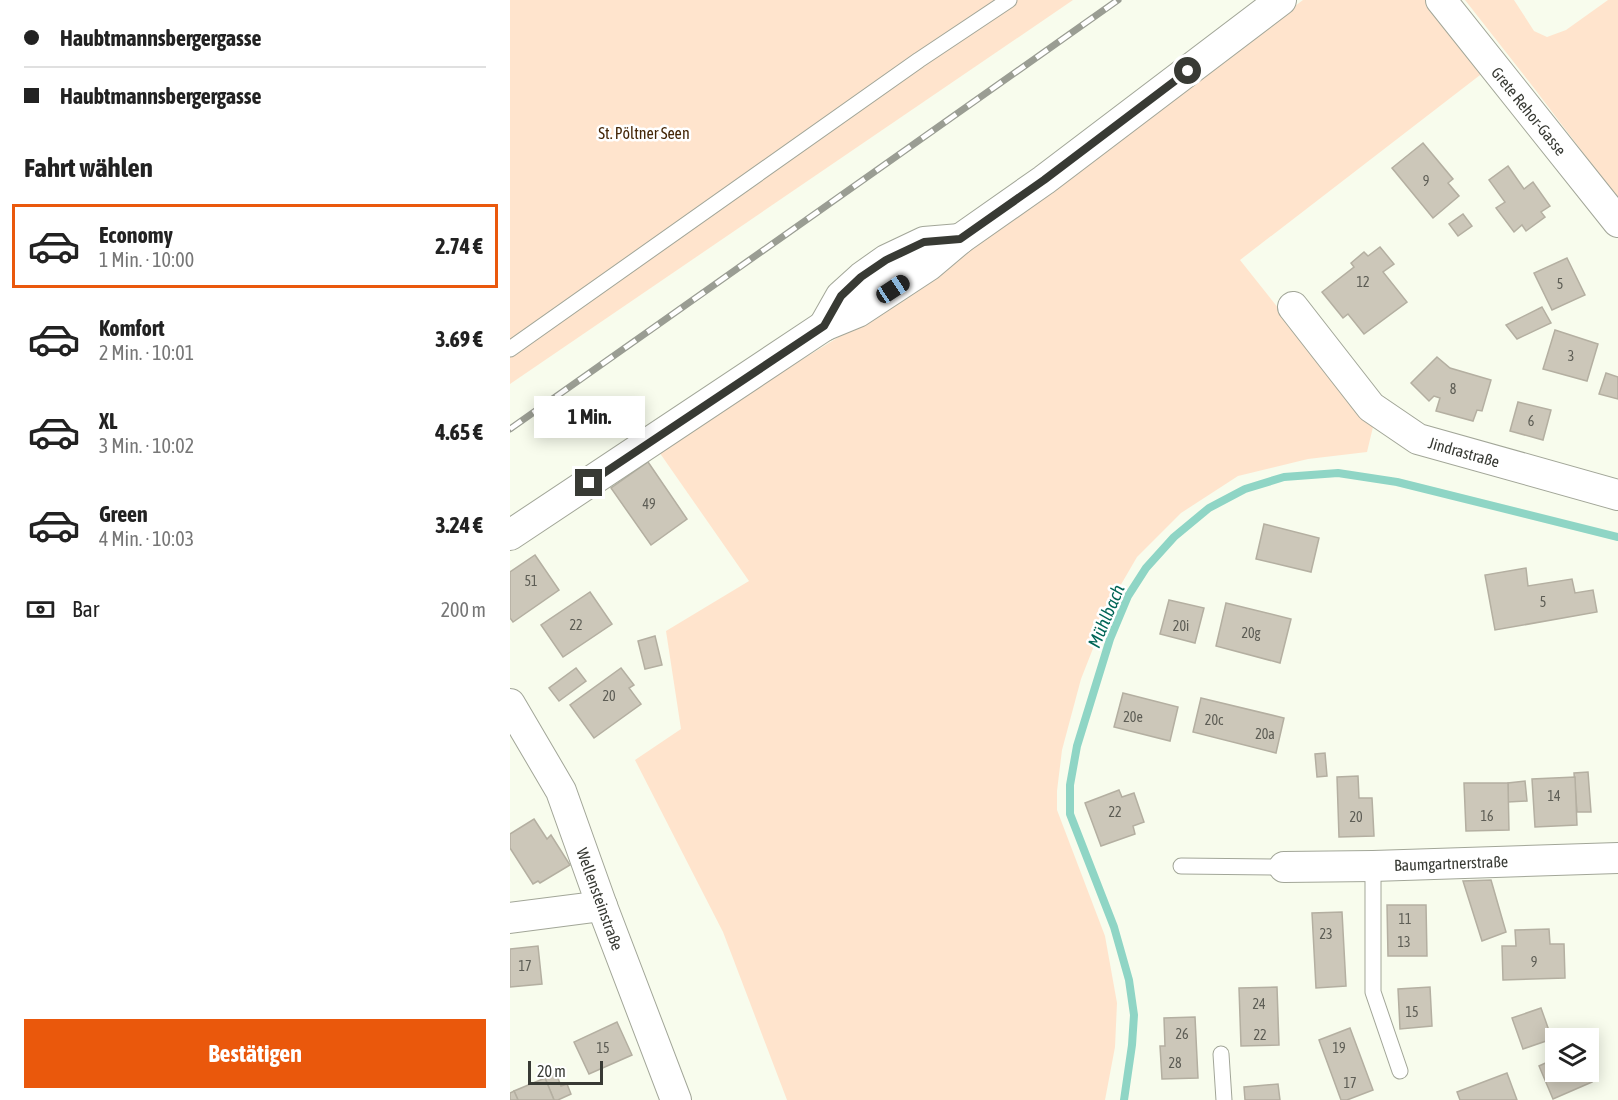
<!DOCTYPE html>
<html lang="de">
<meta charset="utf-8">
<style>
:root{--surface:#fff;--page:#f2f2f2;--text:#222;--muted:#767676;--line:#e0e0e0;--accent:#ea580c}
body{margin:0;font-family:"Asap Condensed",sans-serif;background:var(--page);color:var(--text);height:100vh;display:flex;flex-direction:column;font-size:22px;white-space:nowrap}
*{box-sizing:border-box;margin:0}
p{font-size:20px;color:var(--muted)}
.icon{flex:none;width:33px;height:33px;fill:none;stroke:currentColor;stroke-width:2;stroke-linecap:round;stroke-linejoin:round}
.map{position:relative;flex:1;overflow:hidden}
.sheet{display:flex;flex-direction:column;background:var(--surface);width:510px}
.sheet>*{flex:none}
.hud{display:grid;align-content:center;height:132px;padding:0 24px;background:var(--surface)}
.buttons{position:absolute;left:1035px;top:1028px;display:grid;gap:12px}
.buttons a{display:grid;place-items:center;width:54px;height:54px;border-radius:0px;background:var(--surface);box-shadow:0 3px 15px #0003;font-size:30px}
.scale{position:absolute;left:18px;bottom:15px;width:75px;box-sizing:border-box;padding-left:6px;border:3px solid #383a34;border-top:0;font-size:16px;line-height:21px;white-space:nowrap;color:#383a34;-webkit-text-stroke:4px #fff;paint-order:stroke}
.end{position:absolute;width:27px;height:27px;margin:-14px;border:8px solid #383a34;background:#fff;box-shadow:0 0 0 3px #fff}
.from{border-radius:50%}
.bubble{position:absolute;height:42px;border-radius:0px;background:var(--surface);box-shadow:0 3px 15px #0003;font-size:20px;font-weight:700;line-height:42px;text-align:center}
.car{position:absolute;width:18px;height:36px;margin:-18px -9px;border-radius:8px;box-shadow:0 0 4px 2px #0007;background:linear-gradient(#222 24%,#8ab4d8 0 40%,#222 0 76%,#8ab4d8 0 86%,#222 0)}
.hud b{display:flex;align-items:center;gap:21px;height:57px;font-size:22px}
.hud b+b{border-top:2px solid var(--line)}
.hud i{width:15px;height:15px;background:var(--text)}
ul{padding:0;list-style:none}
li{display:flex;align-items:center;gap:18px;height:84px;margin:0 12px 9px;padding:0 12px;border:3px solid transparent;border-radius:0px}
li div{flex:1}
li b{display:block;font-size:22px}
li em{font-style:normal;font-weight:700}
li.current{border-color:var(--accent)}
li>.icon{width:54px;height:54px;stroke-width:1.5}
h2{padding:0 24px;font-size:27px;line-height:72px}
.pay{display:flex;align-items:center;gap:15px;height:66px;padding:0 24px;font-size:22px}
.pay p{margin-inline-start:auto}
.action{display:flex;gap:12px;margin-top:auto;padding:12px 24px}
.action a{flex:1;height:69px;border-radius:0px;background:var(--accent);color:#fff;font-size:24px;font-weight:700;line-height:69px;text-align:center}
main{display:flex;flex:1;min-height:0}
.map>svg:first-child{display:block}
</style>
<main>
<section class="sheet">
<div class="hud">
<b><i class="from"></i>Haubtmannsbergergasse</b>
<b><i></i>Haubtmannsbergergasse</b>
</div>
<h2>Fahrt wählen</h2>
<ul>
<li class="current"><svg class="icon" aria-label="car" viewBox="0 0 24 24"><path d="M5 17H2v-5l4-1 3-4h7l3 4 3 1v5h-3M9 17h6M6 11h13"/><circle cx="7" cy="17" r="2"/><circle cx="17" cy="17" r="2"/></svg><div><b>Economy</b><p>1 Min. · 10:00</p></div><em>2.74 €</em></li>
<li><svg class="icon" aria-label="car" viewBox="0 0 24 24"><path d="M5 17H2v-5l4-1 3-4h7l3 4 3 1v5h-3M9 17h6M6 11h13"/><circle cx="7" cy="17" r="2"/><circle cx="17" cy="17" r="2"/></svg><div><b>Komfort</b><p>2 Min. · 10:01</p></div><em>3.69 €</em></li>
<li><svg class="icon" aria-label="car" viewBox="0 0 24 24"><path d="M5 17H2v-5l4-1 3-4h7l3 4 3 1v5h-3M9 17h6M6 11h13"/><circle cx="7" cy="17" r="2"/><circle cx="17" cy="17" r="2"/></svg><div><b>XL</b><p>3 Min. · 10:02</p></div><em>4.65 €</em></li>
<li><svg class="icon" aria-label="car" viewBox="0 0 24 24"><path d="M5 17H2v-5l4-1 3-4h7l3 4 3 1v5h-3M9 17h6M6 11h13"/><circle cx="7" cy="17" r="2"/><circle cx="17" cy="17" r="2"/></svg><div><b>Green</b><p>4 Min. · 10:03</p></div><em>3.24 €</em></li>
</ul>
<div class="pay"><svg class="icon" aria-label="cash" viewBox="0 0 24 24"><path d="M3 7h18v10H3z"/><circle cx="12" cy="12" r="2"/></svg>Bar<p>200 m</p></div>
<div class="action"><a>Bestätigen</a></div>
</section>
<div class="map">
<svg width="1108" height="1100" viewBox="0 0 1108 1100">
<rect width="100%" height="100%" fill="#f8fced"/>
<!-- green -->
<g fill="#ffe4cd">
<path d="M0,0H563L0,384Z"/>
<path d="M793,0H919L974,72L730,260L863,427L857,452L798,459L728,476L671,513L627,557L602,600L571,679L552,750L547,791V810L595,936L607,1003L605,1047L595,1100H277L213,932L125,760L171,729L156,631L239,581L147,449L418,282Z"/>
<path d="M955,0H1004L1024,31L1037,37L1056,30L1098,0H1108V199L1024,88Z"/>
</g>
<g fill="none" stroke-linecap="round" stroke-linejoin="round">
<!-- stream -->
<path stroke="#8fd5c5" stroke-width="8" d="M614,1100L622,1045L624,1015L619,980L604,927L560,814V785L567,746L600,639L618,596L636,568L664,537L699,508L735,489L774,477L828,473L887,482L1108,537"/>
</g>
<!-- building -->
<g fill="#ccc7b9" stroke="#b4afa1" stroke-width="1.5">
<path d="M913,143L943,179L938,183L949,196L923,218L882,168Z"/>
<path d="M998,166L1014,189L1023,182L1040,206L1031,212L1035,217L1016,231L1012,225L1004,232L986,208L995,202L979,180Z"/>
<path d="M953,214L962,226L948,236L939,224Z"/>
<path d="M870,247L884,264L873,272L897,302L854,334L838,314L833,318L812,292L844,267L841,263L854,252L858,256Z"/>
<path d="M1057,258L1075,295L1042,310L1024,273Z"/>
<path d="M1032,307L1041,323L1007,339L996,325Z"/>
<path d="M1045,330L1088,344L1077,381L1033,369Z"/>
<path d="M927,357L940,368L981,380L972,411L967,410L963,421L926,411L930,398L924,396L919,401L901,383Z"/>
<path d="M1096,373L1108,377V399L1089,394Z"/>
<path d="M1008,402L1041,410L1033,440L1000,431Z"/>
<path d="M138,462L177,519L141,545L101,488Z"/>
<path d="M754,524L809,538L801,572L746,559Z"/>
<path d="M25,555L49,590L3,622L0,618V572Z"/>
<path d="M1016,568L1018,586L1062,579L1065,593L1083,590L1087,612L985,630L975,575Z"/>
<path d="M80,592L102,624L53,657L31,625Z"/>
<path d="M659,600L694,608L685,643L650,634Z"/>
<path d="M716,603L781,619L770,663L706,646Z"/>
<path d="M145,636L152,665L135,669L128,641Z"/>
<path d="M66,668L76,681L49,701L39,688Z"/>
<path d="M111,668L124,685L119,688L131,704L84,738L60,705Z"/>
<path d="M613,693L668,707L660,741L604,727Z"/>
<path d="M691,698L774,718L766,753L683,732Z"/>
<path d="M815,753L817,776L807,777L805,754Z"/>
<path d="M1078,772L1081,812H1067L1064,773Z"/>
<path d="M848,776L849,798H862L864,836L829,837L827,777Z"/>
<path d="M1065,777L1067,825L1025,827L1022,779Z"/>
<path d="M1015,781L1017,801L998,802V783Z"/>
<path d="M954,783H998L999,830L956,831Z"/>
<path d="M609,790L612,797L624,793L634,822L623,826L625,834L591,846L575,803Z"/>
<path d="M24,819L37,839L41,835L60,865L30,883L28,881L23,884L0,848V834Z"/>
<path d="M981,880L996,932L972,941L953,881Z"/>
<path d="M877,905H916L917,956H878Z"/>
<path d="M832,912L836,986L806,988L802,913Z"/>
<path d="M1039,929L1040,944H1054L1055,978L993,980L992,946H1006L1005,930Z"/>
<path d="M28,946L32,984L0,987V949Z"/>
<path d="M767,987L769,1045L731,1046L729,988Z"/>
<path d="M920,987L922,1026L890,1029L888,989Z"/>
<path d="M1031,1008L1042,1039L1013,1049L1002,1018Z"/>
<path d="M685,1017L688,1078L652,1079L650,1046H655L654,1018Z"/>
<path d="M107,1022L122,1055L79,1074L64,1042Z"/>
<path d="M840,1028L863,1090L837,1100H831L809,1040Z"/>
<path d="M1046,1053V1071H1078L1082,1082L1043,1099L1029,1066L1040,1061L1038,1057Z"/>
<path d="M46,1073L51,1086L57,1084L61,1094L48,1100H44L35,1078Z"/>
<path d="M997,1073L1007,1100H950L947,1092Z"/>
<path d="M35,1078L44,1100H8L4,1091Z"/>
<path d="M768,1084L770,1100H735L734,1087Z"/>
<path d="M4,1091L8,1100H0V1093Z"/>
</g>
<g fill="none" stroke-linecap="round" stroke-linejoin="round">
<!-- lane casing -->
<g stroke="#a2a698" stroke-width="17">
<g id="lane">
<path d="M0,349L409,60L499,0"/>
<path d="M671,866L774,867"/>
<path d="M863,866V992L890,1071"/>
<path d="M711,1054L714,1100"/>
</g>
</g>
<!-- street casing -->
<g stroke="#a2a698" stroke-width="32">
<g id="street">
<path d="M931,0L1108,222"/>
<path d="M783,307L861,407L908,439L1108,495"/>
<path d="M314,326L331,296L352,277L376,260L414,242L450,239"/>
<path d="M0,535L314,326L348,312L418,266L450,239L534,180L771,0"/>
<path d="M0,704L51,791L92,906L166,1100"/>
<path d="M774,867L863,866L1108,858"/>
<path d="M0,918L92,906"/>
</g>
</g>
<!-- lane -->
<use href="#lane" stroke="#fff" stroke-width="15"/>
<!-- street -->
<use href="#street" stroke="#fff" stroke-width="30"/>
<!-- rail casing -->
<g stroke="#9a9d93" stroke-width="7">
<path id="rail" d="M0,429L608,0"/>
</g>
<!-- rail -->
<use href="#rail" stroke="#fff" stroke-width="4.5" stroke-dasharray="14" stroke-linecap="butt"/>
</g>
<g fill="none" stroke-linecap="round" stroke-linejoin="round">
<!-- route -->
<path stroke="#383a34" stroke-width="8" d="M79,483L314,326L331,296L351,277L376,260L414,242L450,239L534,180L678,71"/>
</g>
<g text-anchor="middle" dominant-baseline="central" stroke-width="5" stroke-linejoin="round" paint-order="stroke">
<!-- number labels -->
<g font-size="14" fill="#5d5d55">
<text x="916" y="181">9</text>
<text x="853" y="282">12</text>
<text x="1050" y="284">5</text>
<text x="1061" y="356">3</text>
<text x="943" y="389">8</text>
<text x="1021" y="421">6</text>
<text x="139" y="504">49</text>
<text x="21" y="581">51</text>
<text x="1033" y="602">5</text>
<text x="66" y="625">22</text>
<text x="671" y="626">20i</text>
<text x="741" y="633">20g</text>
<text x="99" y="696">20</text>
<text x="623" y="717">20e</text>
<text x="704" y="720">20c</text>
<text x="755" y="734">20a</text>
<text x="1044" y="796">14</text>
<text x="605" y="812">22</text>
<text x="977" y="816">16</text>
<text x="846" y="817">20</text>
<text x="895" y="919">11</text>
<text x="816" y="934">23</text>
<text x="894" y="942">13</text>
<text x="1024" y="962">9</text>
<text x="15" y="966">17</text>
<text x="749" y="1004">24</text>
<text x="902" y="1012">15</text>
<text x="672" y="1034">26</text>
<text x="750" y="1035">22</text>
<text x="93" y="1048">15</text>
<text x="829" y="1048">19</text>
<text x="665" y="1063">28</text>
<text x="840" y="1083">17</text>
</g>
<!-- street labels -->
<g font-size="16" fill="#383a34" stroke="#fff">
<text transform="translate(1019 111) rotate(51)">Grete Rehor-Gasse</text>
<text transform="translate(954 452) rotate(16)">Jindrastraße</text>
<text transform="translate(941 863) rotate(-2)">Baumgartnerstraße</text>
<text transform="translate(90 899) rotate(70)">Wellensteinstraße</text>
</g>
<!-- park labels -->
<g font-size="16" fill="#432505" stroke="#fff">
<text x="134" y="133">St. Pöltner Seen</text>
</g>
<!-- water labels -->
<g font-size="18" font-style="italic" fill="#016556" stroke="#fff">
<text transform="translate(596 616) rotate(-67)">Mühlbach</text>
</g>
</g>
</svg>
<div class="buttons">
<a><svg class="icon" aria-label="layers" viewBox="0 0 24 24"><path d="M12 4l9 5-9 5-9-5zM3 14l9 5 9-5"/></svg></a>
</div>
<div class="scale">20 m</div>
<i class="end from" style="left:678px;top:71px"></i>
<i class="end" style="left:79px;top:483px"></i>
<div class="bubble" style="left:24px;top:396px;width:111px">1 Min.</div>
<i class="car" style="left:383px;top:289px;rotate:57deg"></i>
</div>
</main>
